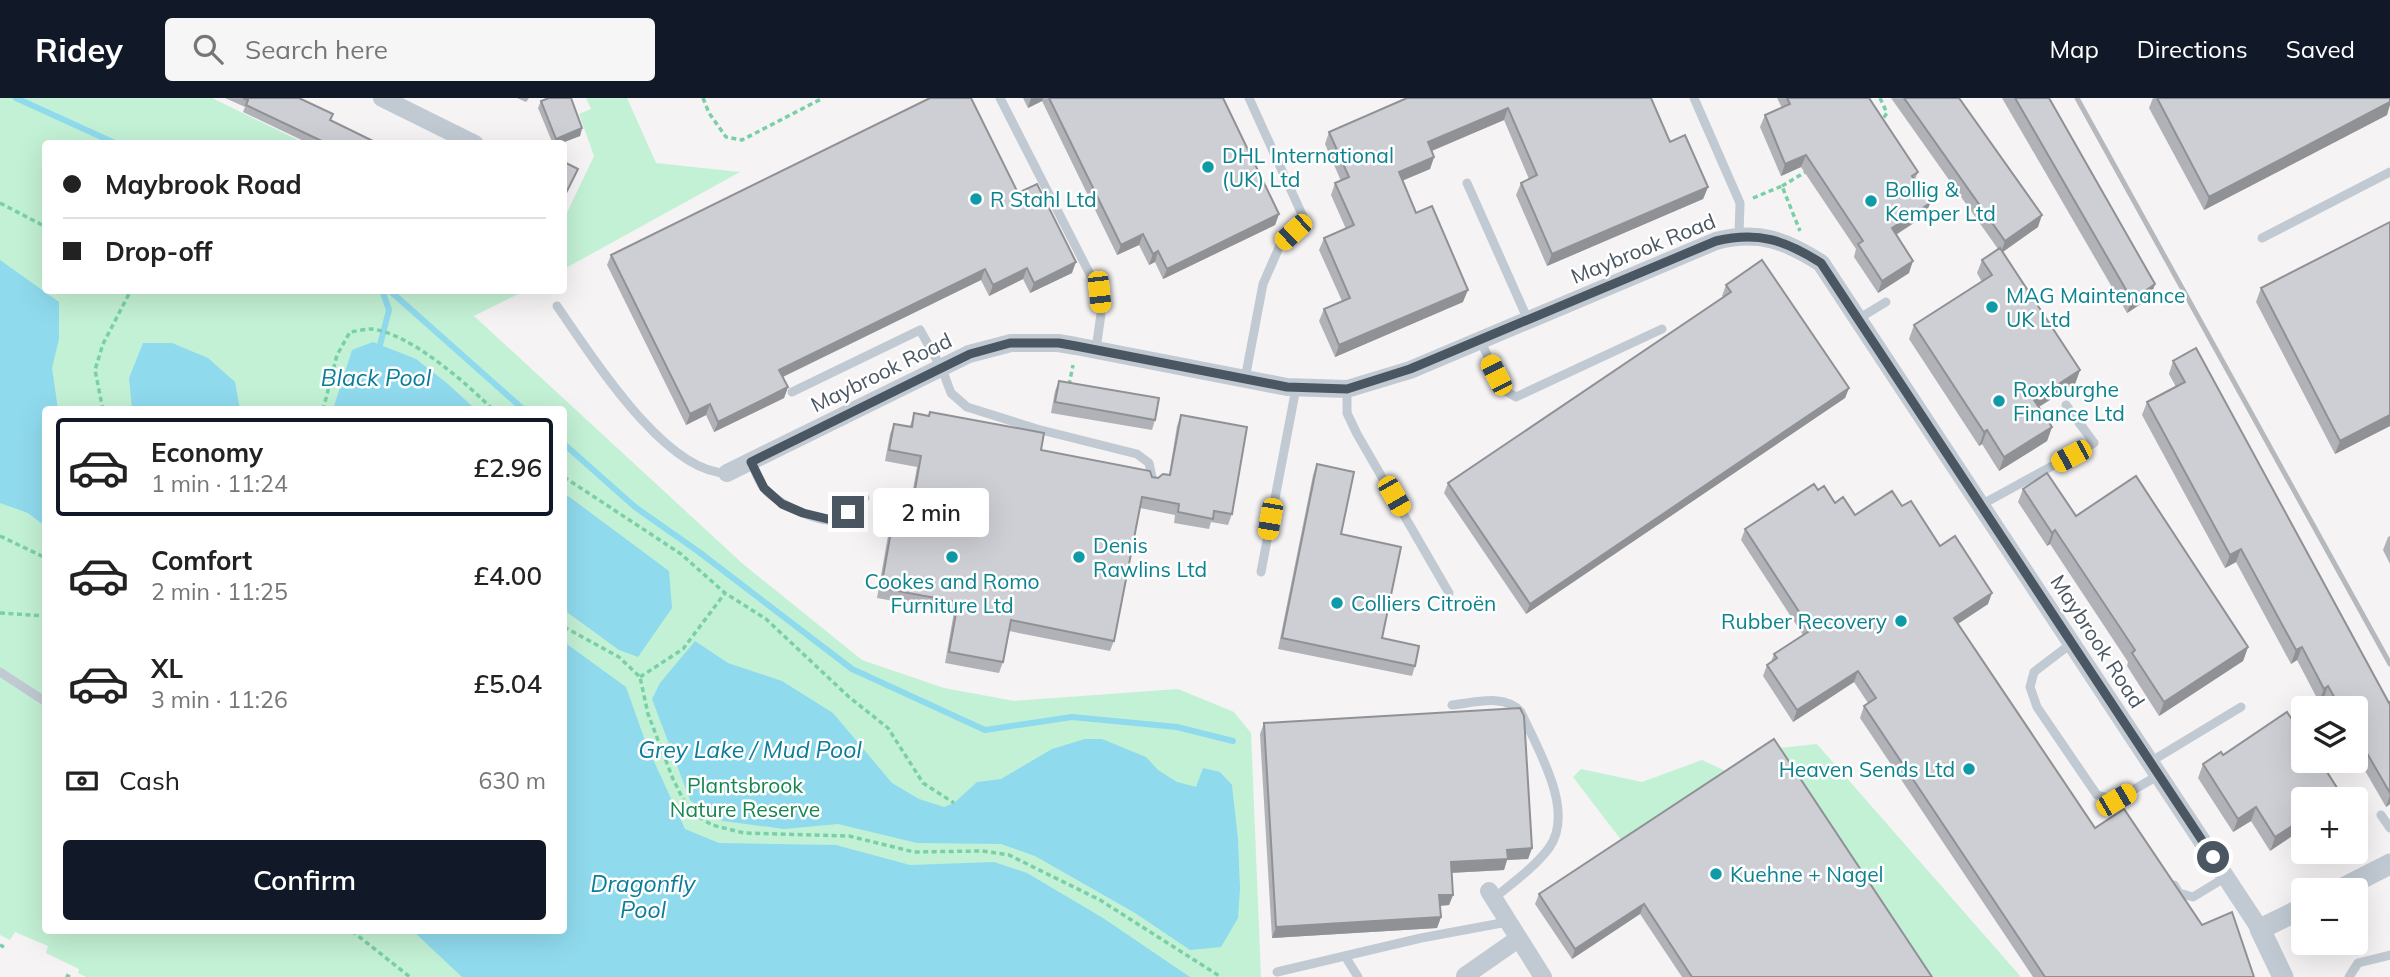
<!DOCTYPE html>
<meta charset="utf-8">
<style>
:root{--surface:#fff;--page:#f6f6f6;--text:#222;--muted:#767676;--line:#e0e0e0;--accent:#111827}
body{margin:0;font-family:Mulish,sans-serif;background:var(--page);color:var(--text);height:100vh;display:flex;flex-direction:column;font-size:26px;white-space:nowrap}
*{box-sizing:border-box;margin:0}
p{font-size:23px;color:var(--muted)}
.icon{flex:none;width:38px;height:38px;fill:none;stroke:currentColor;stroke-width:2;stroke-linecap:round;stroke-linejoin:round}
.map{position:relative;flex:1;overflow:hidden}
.side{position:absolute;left:42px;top:308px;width:525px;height:528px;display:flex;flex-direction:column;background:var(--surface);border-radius:7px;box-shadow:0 7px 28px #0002}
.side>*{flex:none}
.banner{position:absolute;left:42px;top:42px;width:525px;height:154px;border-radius:7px;box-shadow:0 7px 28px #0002;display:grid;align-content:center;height:154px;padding:0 21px;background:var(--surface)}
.tools{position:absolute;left:2291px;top:598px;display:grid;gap:14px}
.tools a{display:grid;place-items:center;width:77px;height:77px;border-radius:7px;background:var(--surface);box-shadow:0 7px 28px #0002;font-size:35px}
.end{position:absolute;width:32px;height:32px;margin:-16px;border:9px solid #4a5661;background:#fff;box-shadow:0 0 0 4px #fff}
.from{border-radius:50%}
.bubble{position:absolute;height:49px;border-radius:7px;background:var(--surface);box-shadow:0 7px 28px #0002;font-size:23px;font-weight:600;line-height:49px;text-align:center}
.car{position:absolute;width:21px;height:42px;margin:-21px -10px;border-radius:9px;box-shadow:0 0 5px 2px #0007;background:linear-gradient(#f5c518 24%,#345 0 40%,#f5c518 0 76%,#345 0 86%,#f5c518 0)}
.banner b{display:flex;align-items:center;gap:24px;height:66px;font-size:26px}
.banner b+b{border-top:2px solid var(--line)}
.banner i{width:18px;height:18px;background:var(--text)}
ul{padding:12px 0 0;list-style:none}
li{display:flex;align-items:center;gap:21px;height:98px;margin:0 14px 10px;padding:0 7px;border:4px solid transparent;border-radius:7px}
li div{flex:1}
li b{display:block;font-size:26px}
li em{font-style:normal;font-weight:600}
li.on{border-color:var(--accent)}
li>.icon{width:63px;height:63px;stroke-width:1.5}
.pay{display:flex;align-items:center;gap:18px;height:77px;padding:0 21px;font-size:26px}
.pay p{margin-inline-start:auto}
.button{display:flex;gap:14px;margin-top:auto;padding:14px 21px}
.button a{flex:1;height:80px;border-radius:7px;background:var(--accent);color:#fff;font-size:28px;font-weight:600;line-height:80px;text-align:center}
header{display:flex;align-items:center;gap:42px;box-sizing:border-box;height:98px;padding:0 35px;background:var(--accent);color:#fff}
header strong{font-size:33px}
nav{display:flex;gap:38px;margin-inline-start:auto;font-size:24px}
.search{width:490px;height:63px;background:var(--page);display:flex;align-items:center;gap:18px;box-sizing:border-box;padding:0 24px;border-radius:7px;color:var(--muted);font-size:26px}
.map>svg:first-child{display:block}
</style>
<header>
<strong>Ridey</strong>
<div class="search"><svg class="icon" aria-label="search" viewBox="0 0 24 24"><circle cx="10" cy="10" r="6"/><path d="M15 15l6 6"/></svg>Search here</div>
<nav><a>Map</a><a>Directions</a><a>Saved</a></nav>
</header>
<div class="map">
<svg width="2390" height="879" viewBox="0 0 2390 879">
<rect width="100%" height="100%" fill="#f5f3f3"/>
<!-- green -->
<g fill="#c3f1d5" fill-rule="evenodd">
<path d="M0,0H212L304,45L46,46V192L524,193L474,218L743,466L862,562L944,590L1014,603L1178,591L1234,614L1251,635L1261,879H86L78,875L79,871L46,855L48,848L15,834L10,842L0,837ZM46,312H564V833H46Z"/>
<path d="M586,0H627L656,65L740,74L564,171V121L594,58L579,16L591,11Z"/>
<path d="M1817,646L2021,879H1921L1770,651Z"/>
<path d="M1702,662L1732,676L1625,747L1573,679L1581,671L1642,684Z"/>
</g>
<!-- water -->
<g fill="#90daee">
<path d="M0,162L59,204V241L52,270L58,311L46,312L45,428L28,415L0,405Z"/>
<path d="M373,244L416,261L448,286L475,311H333L352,252Z"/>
<path d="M143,245H172L208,260L235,284L240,311H132L129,280Z"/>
<path d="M564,395L669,473L672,510L638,559L619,552L564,512Z"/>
<path d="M695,543L728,565L782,583L833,615L892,685L919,701L944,709L954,705L977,684L1001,681L1052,651L1085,641H1102L1146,659L1158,672L1177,684L1196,689L1203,670L1220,674L1232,687L1238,741L1240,791L1238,820L1221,849L1190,852L1135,815L1035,758L1001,746L917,745L838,726L784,731L723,723L707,716L690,702L652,601L660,585Z"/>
<path d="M564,544L626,589L647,648L685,731L719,745L836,747L910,767L994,764L1027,775L1103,820L1190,879H462L413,833H564Z"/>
</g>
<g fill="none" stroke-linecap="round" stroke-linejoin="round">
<!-- stream -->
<g stroke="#90daee" stroke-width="6">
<path d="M16,0L117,46"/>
<path d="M389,192L524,312"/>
<path d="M380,247L389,212L382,192"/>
<path d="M564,346L635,409L699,454L852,571L985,632L1072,619L1177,629L1233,643"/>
</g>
<!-- path -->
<g stroke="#7ad0a6" stroke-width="3.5" stroke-dasharray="5 3.5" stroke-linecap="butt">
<path d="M703,0L709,15L726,39L742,42L823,0"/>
<path d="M1880,0L1887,15L1882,22"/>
<path d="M1782,88L1809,72"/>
<path d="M1753,100L1782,88L1800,133"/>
<path d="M0,105L46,129"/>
<path d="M1069,287L1073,267"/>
<path d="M103,312L95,272L103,246L131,192"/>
<path d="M323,312L337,257L350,234C357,233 365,231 371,231C408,234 468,286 493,312"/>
<path d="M564,379L681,456L725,495L766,521L849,599L888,630L923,685L954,705"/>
<path d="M0,438L46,460"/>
<path d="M0,515L46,518"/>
<path d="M564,529L619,559L640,579L648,616L673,681L689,713L712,727L744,735L849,738L914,754L982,753L1009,757L1100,802L1221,879"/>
<path d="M640,579L683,551L725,495"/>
<path d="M352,833L410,879"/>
<path d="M0,847L4,849"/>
<path d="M66,877L70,879"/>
</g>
<!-- service -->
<g stroke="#c1cad2" stroke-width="9">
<path d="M1000,0L1099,194L1101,216L1096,251"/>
<path d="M1694,0L1740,105L1739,137"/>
<path d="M1467,85L1528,222"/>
<path d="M2262,140L2390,74"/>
<path d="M557,208C590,255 664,375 727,375"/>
<path d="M1858,221L1886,204"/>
<path d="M1480,242L1504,292L1516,299L1662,231"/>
<path d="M1245,281L1263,186L1281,145L1305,123L1249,0"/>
<path d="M1347,291V315L1357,336L1449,495"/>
<path d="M792,294L920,232L942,271L951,295L967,309L1037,331L1137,356L1149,365L1153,384"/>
<path d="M751,364C755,372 758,382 763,389C773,403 816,424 832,422C844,420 856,408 865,400"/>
<path d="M1981,407L2094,345L2066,307"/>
<path d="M1261,474L1296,290"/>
<path d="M2072,545L2034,574L2030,589L2037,609L2097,697L2116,702L2159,677"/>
<path d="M0,574L46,604"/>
<path d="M1452,607C1473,605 1505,595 1521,614C1537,650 1576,713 1549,750C1534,770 1512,785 1493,801"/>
<path d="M2150,664L2241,609"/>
<path d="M2381,717L2390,730"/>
<path d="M2174,787L2179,795L2193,799L2226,779"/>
<path d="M1345,858L1358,879"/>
<path d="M1277,874L1421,840L1507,824"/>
<path d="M2349,879L2358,865L2390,857"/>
</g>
<!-- minor -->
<g stroke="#c1cad2" stroke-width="18">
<path d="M382,0L475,46"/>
<path d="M727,375L969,256L1011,245H1058L1076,248L1287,289L1347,291L1410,272L1716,143C1758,132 1785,142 1821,165L2260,831"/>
<path d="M1489,793L1543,879"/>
<path d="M1465,878L1518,841"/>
</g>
<!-- tertiary -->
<g stroke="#c1cad2" stroke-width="21">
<path d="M2337,793L2390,766"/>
<path d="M2283,879L2260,831L2303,810"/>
</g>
<!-- rail -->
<path stroke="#b5b8bd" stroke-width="5" d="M2077,0L2390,566"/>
</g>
<!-- wall -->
<g fill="#b0b2b7">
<path d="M225,0H299L330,22L379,46H310L243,14L245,9Z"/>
<path d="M517,0H529L526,4Z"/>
<path d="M1023,0H1223L1279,116L1275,127L1163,181L1155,164L1149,167L1139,147L1117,157L1042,3L1028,10Z"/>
<path d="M1407,0H1651L1670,44L1708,89L1703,101L1547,168L1516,97L1521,85L1529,81L1504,22L1432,53L1434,59L1430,71L1402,83L1416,115L1463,204L1335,259L1319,223L1324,211L1342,203L1319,152L1324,140L1346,131L1331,97L1335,85L1341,83L1325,46L1329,34Z"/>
<path d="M1777,0H1872L1870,1L1918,74L1915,82L1930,105L1926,117L1896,137L1909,175L1878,195L1854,159L1856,151L1801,69L1781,78L1760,29L1765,17L1782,10Z"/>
<path d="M1891,0H1959L2038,129L2003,154L2080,272L2075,286L2039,309L2052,329L2047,343L1999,373L1982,346L1979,348L1909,241L1914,227L1982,184L1977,175L1982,162L1998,151Z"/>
<path d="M2002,0H2049L2155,186L2150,200L2127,215Z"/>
<path d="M2153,0H2390L2387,17L2204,112L2149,10Z"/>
<path d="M541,3L582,30L580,38L559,46H553L538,10Z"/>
<path d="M1018,95L1072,175L1030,195L1023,181L989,198L981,182L783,279L788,289L784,300L714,334L706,317L686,327L607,167L611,157Z"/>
<path d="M1726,187L1849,290L1845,300L1526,516L1444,395L1448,385L1723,199L1722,198Z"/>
<path d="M2261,190L2390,328L2335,356L2256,204Z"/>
<path d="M2173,263L2389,605L2390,604V706L2386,709L2356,657V611H2328L2323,602L2319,604L2297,562L2291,566L2236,464L2225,470L2142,317L2147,304L2176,289L2169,276Z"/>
<path d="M1059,283L1155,322L1152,332L1051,315L1055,293Z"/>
<path d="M930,314L1041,352L1158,380L1169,377L1177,328L1181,317L1232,416L1228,427L1211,424L1209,431L1174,425L1175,417L1140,410L1114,543L1110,553L1009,533L1003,564L999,575L945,565L954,514L877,500L892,415L896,405L910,407L917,369L885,363L890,336L894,326L910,328L914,315L928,318Z"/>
<path d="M1317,366L1341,436L1382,540L1415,568L1412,578L1278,551L1313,377Z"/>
<path d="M2023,391L2076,418L2248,549L2243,563L2159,618L2127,568L2128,564L2050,446L2047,448L2018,404Z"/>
<path d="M1818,392L1855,417L1902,408L1940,448L1988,506L1958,526L2095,730L2202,827L2254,879H2033L1860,620L1864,608L1868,605L1854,584L1793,624L1763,578L1767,567L1771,564L1774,556L1803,537L1741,442L1745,431Z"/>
<path d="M2390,438V466L2383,452L2388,439Z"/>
<path d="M1264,625L1532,750L1528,761L1507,762L1504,772L1451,775L1453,797L1449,807L1440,808L1441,819L1437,830L1272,840L1260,636Z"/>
<path d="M1774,641L1932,879H1682L1640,816L1572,861L1535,806L1539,796Z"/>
<path d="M2223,657L2303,663L2270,753L2251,723L2233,734L2198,680L2203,666Z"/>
</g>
<!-- shaded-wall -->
<g fill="#909195">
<path d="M1031,0H1043L1042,3L1028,10Z"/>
<path d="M2390,4V7L2387,17L2204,112L2209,99Z"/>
<path d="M1508,10L1504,22L1424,56L1428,44Z"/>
<path d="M582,30L580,38L559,46H554L556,41Z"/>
<path d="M1806,57L1801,69L1781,78L1785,66Z"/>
<path d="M1434,59L1430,71L1394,86L1399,74Z"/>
<path d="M1708,89L1703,101L1547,168L1552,156Z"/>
<path d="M1930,105L1926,117L1887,142L1892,130Z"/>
<path d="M1279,116L1275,127L1163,181L1167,171Z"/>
<path d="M2042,117L2038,129L2001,155L2005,143Z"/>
<path d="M1143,136L1139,147L1117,157L1121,147Z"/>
<path d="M1158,153L1155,164L1149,167L1153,156Z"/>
<path d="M1913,163L1909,175L1878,195L1882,183Z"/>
<path d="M1076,164L1072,175L1030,195L1034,185Z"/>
<path d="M1027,170L1023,181L989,198L993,187Z"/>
<path d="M985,171L981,182L776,282L779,272Z"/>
<path d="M2155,186L2150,200L2127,215L2132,202Z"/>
<path d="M1468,192L1463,204L1335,259L1339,247Z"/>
<path d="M2080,272L2075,286L2029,315L2034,302Z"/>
<path d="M788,289L784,300L714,334L718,324Z"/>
<path d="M1849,290L1845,300L1526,516L1530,506Z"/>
<path d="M710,306L706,317L686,327L690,316Z"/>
<path d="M2390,317V328L2335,356L2340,343Z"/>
<path d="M2052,329L2047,343L1999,373L2004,359Z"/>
<path d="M1987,332L1982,346L1979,348L1984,334Z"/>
<path d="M2055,432L2050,446L2047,448L2052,435Z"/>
<path d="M2241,451L2236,464L2225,470L2230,457Z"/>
<path d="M1992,495L1988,506L1950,531L1954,520Z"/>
<path d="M2248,549L2243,563L2159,618L2164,604Z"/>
<path d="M2302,549L2297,562L2291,566L2296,552Z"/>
<path d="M1858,573L1854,584L1793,624L1797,612Z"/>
<path d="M2328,588L2323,602L2319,604L2324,591Z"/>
<path d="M2390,697V706L2386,709Z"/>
<path d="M2256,709L2251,723L2233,734L2238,721Z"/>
<path d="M2303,721V731L2270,753L2275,739Z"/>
<path d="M1532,750L1528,761L1507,762L1504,772L1447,775L1451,764L1507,752Z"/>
<path d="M1439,797H1453L1449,807L1435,808Z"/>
<path d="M1644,806L1640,816L1572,861L1575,851Z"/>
<path d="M1441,819L1437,830L1272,840L1276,829Z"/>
</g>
<!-- building -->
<g fill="#cdcfd5" stroke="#909195" stroke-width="2">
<path d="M243,0H299L333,16L330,22L379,46H328L246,7L248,2Z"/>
<path d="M549,0H571L582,30L556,41L541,3Z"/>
<path d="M930,0H971L1018,95L1037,86L1076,164L1034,185L1027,170L993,187L985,171L779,272L788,289L718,324L710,306L690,316L611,157Z"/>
<path d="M1049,0H1223L1279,116L1167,171L1158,153L1153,156L1143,136L1121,147Z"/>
<path d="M1407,0H1651L1670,44L1685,37L1708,89L1552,156L1521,85L1537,77L1508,10L1428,44L1434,59L1399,74L1416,115L1432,108L1468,192L1339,247L1324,211L1350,200L1324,140L1354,127L1335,85L1349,79L1329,34Z"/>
<path d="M1787,0H1869L1918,74L1912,78L1930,105L1892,130L1913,163L1882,183L1858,146L1863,143L1806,57L1785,66L1765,17L1790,6Z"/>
<path d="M1904,0H1959L2042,117L2005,143Z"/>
<path d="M2015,0H2049L2155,186L2132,202Z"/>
<path d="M2157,0H2390V4L2209,99Z"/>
<path d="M564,64L578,71L564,99Z"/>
<path d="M2390,124V317L2340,343L2261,190Z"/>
<path d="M2000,150L2080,272L2034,302L2052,329L2004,359L1987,332L1984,334L1914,227L1992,177L1982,162Z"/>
<path d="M1762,162L1849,290L1530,506L1448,385L1731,194L1726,187Z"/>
<path d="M2196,250L2389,605L2390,604V695L2356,636V611H2341L2328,588L2324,591L2302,549L2296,552L2241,451L2230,457L2147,304L2185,284L2173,263Z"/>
<path d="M1059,283L1159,300L1155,322L1055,304Z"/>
<path d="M930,314L1044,335L1041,352L1150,373L1152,379L1158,380L1163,376L1170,377L1181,317L1247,329L1232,416L1214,413L1213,421L1178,414L1179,406L1142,399L1114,543L1011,522L1003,564L949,554L958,504L881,490L896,405L912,408L921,358L889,352L894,326L912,329L914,315L929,318Z"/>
<path d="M1317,366L1354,374L1341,436L1401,449L1382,540L1419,548L1415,568L1282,540Z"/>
<path d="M2047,375L2076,418L2136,378L2248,549L2164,604L2132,555L2135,552L2055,432L2052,435L2023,391Z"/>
<path d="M1814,386L1818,392L1824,388L1835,405L1843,399L1855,417L1892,393L1902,408L1911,403L1940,448L1955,438L1992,495L1954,520L2095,730L2124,711L2202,827L2232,814L2254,879H2045L1864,608L1876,600L1858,573L1797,612L1767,567L1777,560L1774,556L1811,532L1745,431Z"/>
<path d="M1520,610L1524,618L1532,750L1507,752L1508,761L1451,764L1453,797H1439L1441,819L1276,829L1264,625Z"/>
<path d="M2287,614L2303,638V663H2320L2341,696L2333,702H2303V721L2275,739L2256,709L2238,721L2203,666L2221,654L2223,657Z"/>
<path d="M1774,641L1932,879H1692L1644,806L1575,851L1539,796Z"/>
</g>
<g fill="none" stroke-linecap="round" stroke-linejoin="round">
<!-- route -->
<path stroke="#4a5661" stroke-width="9" d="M848,414L832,422L803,415L782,406L764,390L751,364L970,256L1010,245H1059L1076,248L1287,289L1347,291L1410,271L1716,143C1758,133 1785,142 1821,165L2213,759"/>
</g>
<!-- markers -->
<g fill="#0f9aa8" stroke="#fff" stroke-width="2.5">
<circle cx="1208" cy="69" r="7"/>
<circle cx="976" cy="101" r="7"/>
<circle cx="1871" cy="103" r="7"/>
<circle cx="1992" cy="209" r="7"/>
<circle cx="1999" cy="303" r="7"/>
<circle cx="952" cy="459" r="7"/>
<circle cx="1079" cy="459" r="7"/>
<circle cx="1337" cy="505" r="7"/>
<circle cx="1901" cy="523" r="7"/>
<circle cx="1969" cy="671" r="7"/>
<circle cx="1716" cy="776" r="7"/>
</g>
<g text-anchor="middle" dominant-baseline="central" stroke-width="5" stroke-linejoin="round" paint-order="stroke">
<!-- culture labels -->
<g font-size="21" fill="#0d838f" stroke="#fff" text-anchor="start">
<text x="1222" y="57">DHL International<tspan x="1222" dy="24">(UK) Ltd</tspan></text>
<text x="1885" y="91">Bollig &amp;<tspan x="1885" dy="24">Kemper Ltd</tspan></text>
<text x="990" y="101">R Stahl Ltd</text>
<text x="2006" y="197">MAG Maintenance<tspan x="2006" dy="24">UK Ltd</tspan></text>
<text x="2013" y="291">Roxburghe<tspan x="2013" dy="24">Finance Ltd</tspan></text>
<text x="1093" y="447">Denis<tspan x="1093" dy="24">Rawlins Ltd</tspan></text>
<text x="952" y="483" text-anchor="middle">Cookes and Romo<tspan x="952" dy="24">Furniture Ltd</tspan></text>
<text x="1351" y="505">Colliers Citroën</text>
<text x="1887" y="523" text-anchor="end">Rubber Recovery</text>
<text x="1955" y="671" text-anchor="end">Heaven Sends Ltd</text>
<text x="1730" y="776">Kuehne + Nagel</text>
</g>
<!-- street labels -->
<g font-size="21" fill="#4a5661" stroke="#fff">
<text transform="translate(1643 150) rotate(-22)">Maybrook Road</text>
<text transform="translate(881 274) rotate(-26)">Maybrook Road</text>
<text transform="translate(2098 543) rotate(57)">Maybrook Road</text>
</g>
<!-- park labels -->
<g font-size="21" fill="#17864f" stroke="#fff">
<text x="745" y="687">Plantsbrook<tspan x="745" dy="24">Nature Reserve</tspan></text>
</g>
<!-- water labels -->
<g font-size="23" font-style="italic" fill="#0c7c9b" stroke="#fff">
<text x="376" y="279">Black Pool</text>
<text x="750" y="651">Grey Lake / Mud Pool</text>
<text x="643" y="785">Dragonfly<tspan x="643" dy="26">Pool</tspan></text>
</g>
</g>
</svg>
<div class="tools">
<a><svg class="icon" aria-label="layers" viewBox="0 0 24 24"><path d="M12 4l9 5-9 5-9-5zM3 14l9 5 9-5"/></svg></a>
<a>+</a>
<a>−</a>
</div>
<i class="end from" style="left:2213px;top:759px"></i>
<i class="end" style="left:848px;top:414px"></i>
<div class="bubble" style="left:873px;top:390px;width:116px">2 min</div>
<i class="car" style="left:1293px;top:134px;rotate:227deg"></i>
<i class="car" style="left:1099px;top:194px;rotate:174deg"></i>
<i class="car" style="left:1496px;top:277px;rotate:333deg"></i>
<i class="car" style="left:2071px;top:358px;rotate:242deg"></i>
<i class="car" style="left:1394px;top:398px;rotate:150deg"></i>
<i class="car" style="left:1270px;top:421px;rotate:190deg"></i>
<i class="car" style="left:2116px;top:702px;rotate:60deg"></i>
<div class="banner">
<b><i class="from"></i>Maybrook Road</b>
<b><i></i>Drop-off</b>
</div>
<section class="side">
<ul>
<li class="on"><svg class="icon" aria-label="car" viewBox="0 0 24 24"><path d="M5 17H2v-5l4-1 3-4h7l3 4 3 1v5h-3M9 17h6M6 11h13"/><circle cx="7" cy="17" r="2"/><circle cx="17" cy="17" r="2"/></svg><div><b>Economy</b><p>1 min · 11:24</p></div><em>£2.96</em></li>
<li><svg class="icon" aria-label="car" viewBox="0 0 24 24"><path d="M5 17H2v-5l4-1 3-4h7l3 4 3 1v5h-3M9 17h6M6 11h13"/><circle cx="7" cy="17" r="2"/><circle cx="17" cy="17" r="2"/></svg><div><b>Comfort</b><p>2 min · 11:25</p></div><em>£4.00</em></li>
<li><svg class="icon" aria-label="car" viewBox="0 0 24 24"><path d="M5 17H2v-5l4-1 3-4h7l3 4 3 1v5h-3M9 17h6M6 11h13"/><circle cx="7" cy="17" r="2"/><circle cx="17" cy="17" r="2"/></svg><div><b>XL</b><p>3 min · 11:26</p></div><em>£5.04</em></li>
</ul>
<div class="pay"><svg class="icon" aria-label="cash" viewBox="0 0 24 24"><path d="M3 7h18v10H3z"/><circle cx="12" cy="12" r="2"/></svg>Cash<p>630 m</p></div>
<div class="button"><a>Confirm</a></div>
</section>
</div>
